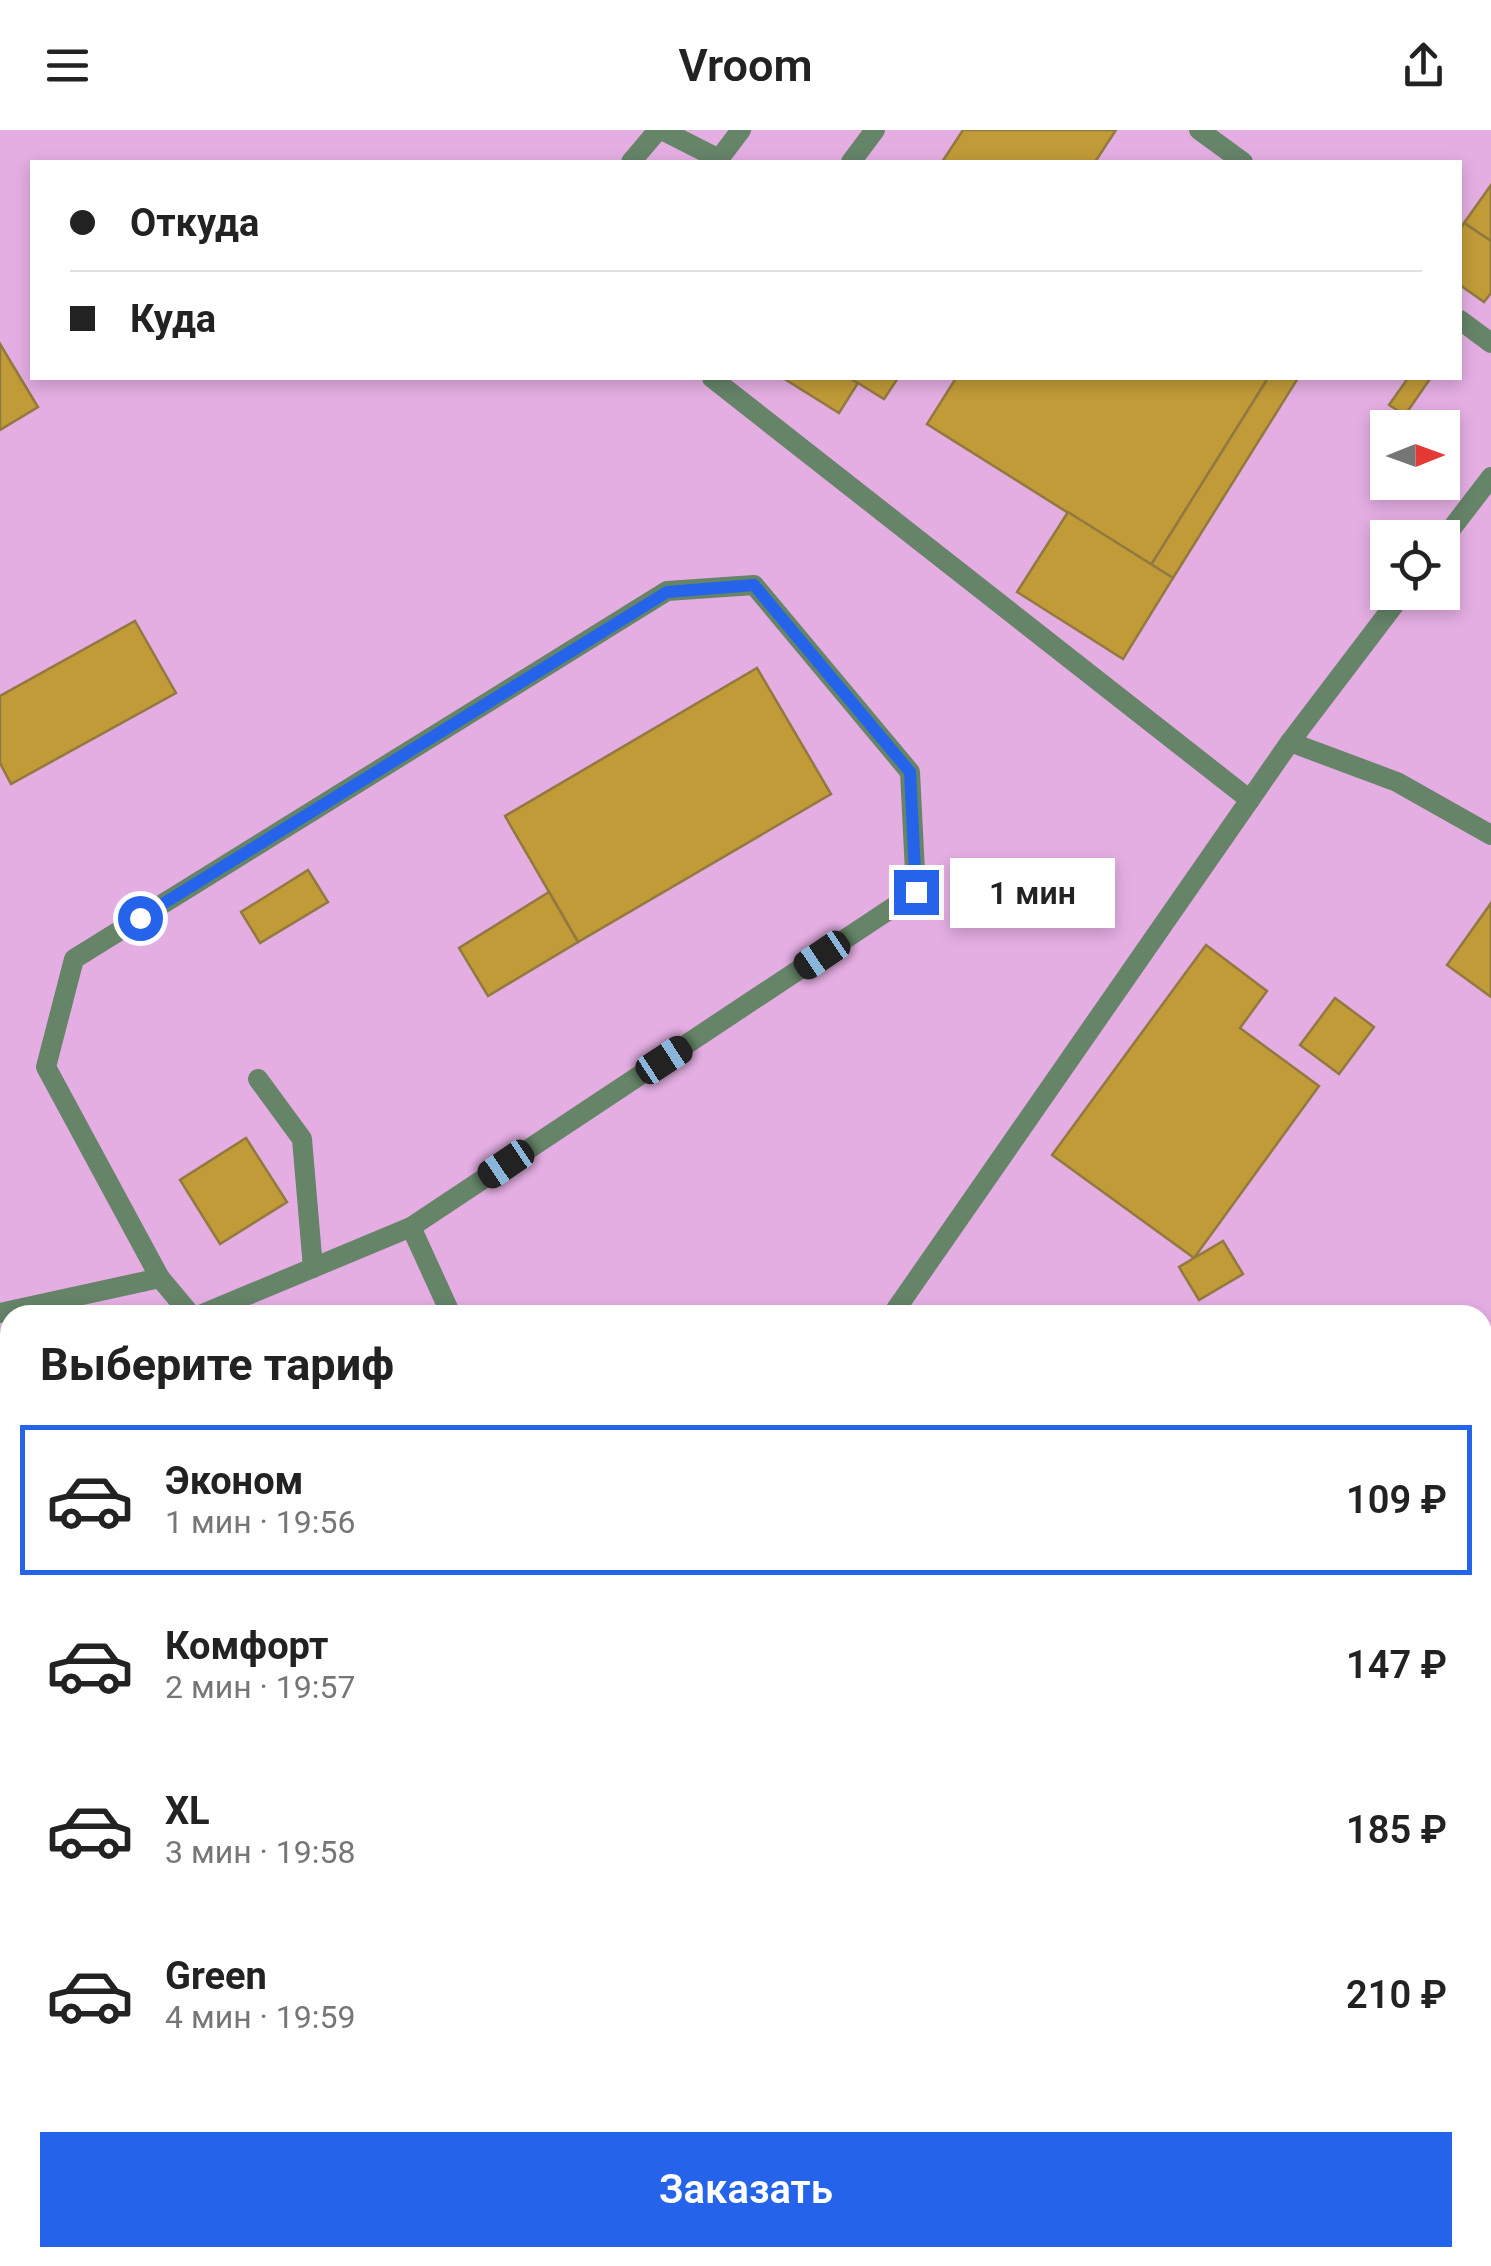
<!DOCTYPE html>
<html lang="ru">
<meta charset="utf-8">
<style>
:root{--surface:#fff;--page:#f6f6f6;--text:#222;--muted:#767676;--line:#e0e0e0;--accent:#2563eb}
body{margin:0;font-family:Roboto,sans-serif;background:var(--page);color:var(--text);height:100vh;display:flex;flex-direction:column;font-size:38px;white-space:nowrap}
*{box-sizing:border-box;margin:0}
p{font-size:32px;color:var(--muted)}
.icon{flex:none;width:55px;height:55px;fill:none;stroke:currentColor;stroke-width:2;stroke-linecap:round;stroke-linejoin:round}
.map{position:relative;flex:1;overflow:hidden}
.details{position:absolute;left:0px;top:1175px;width:1492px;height:962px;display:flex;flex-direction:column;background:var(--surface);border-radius:30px 30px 0 0;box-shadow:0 5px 15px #0003}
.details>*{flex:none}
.banner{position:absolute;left:30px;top:30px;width:1432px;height:220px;border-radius:0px;box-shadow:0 5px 15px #0003;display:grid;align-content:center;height:220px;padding:0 40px;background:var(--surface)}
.needle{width:65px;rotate:89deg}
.fabs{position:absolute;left:1370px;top:280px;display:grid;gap:20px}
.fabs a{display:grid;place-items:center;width:90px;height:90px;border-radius:0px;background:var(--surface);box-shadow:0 5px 15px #0003;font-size:50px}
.end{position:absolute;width:45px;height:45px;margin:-22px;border:12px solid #2563eb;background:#fff;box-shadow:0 0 0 5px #fff}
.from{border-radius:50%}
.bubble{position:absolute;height:70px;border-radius:0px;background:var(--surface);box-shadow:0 5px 15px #0003;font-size:32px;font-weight:600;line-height:70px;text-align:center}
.car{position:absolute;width:30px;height:60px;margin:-30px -15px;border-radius:12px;box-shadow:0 0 8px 2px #0007;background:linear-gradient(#222 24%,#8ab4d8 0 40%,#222 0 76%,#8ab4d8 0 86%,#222 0)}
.banner b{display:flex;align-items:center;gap:35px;height:95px;font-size:38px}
.banner b+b{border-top:2px solid var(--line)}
.banner i{width:25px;height:25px;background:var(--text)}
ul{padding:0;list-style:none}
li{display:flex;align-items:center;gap:30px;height:150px;margin:0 20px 15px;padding:0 20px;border:5px solid transparent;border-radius:0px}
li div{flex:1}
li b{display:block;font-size:38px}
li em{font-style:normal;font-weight:600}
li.active{border-color:var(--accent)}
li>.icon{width:90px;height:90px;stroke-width:1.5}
h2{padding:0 40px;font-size:45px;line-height:120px}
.primary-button{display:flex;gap:20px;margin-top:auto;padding:20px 40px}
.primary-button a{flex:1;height:115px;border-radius:0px;background:var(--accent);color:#fff;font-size:40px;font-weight:600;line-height:115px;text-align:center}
header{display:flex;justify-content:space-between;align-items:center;height:130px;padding:0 40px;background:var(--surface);font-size:45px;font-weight:600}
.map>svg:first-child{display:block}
</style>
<header><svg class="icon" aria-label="menu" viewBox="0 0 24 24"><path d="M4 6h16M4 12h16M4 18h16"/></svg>Vroom<svg class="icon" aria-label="share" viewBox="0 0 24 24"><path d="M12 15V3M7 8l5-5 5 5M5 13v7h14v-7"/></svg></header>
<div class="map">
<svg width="1491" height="2136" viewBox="0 0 1491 2136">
<rect width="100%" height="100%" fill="#eabae9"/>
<!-- built -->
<g fill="#e4aee2" fill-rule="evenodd">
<path d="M0,0H1491V1657L1482,1656V1185H10V1622L0,1621ZM32,32H1460V248H32ZM1388,298H1442V352H1388ZM1388,408H1442V462H1388Z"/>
<path d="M0,1671L10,1672V2128H1482L1483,1710L1491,1711V2136H0Z"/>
</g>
<!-- building -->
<g fill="#c19b38" stroke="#917940" stroke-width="2.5">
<path d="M963,0H1116L1095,32H942Z"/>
<path d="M1491,55V111L1464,93Z"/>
<path d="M1464,93L1491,111V163L1484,172L1460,155V99Z"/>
<path d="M0,214L38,277L0,300Z"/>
<path d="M783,248H850L858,253L839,283Z"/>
<path d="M850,248H898L884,269Z"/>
<path d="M956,248H1268L1151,435L927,294Z"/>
<path d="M1268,248H1298L1173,448L1151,435Z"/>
<path d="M1408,248L1430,249L1405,285L1389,275Z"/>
<path d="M1068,382L1173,448L1123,529L1017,462Z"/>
<path d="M135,491L176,563L11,654L0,633V566Z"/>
<path d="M757,538L831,664L578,812L505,686Z"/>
<path d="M308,740L328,772L260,813L241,782Z"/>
<path d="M549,762L578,812L488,866L459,818Z"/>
<path d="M1491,773V867L1447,835Z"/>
<path d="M1206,815L1267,861L1240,898L1319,956L1194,1128L1052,1025Z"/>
<path d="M1335,868L1374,897L1339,944L1300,915Z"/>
<path d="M246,1008L287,1072L220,1114L180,1050Z"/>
<path d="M1223,1111L1243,1144L1199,1170L1179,1137Z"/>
<path d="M0,1297L10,1298V1525H0Z"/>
<rect x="1482" y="1938" width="9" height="41"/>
<path d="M16,2128H313V2136H15Z"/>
<path d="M408,2128H669L668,2136H408Z"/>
<path d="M1257,2128H1318L1317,2136H1256Z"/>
<path d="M1318,2128H1367V2136H1317Z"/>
</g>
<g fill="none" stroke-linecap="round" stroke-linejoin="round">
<!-- service -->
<g stroke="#658468" stroke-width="20">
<path d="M662,0L719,29L741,0"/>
<path d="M1199,0L1243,32"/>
<path d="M631,32L658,0"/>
<path d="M851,32L875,0"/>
<path d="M1460,190L1491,213"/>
<path d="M712,248L1250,670"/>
<path d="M1290,612L1397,652L1491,705"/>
<path d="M258,949L302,1009L313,1138"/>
<path d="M160,1148L46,937L74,829L667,461L754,455L910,642L916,762L411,1097"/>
<path d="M0,1183L160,1148L191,1185"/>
<path d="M200,1185L411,1097L448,1178L439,1185"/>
<path d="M0,1840L10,1841"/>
<path d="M360,2136L361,2128"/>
<path d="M723,2136V2128"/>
<path d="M1049,2136V2128"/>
<path d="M1166,2136L1167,2128"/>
<path d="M1396,2136V2128"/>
</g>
<!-- minor -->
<g stroke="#658468" stroke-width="20">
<path d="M1442,411L1491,347"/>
<path d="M892,1185L1290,612L1404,462"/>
<path d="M926,2136L927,2128"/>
</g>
<!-- tertiary -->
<g stroke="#658468" stroke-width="20">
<path d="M0,1650H10"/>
<path d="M1482,1685L1491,1686"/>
</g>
</g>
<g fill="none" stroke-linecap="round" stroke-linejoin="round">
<!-- route -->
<path stroke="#2563eb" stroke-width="12" d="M140,788L667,462L754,455L910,642L916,762"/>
</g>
</svg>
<div class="fabs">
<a><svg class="needle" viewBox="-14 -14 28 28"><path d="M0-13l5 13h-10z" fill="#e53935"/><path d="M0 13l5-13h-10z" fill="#767676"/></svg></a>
<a><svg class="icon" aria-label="locate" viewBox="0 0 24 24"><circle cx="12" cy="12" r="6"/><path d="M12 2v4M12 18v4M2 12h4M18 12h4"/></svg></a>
</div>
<i class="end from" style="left:140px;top:788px"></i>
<i class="end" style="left:916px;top:762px"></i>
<div class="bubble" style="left:950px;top:728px;width:165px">1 мин</div>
<i class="car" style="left:822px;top:825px;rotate:236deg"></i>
<i class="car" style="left:664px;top:930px;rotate:57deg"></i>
<i class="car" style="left:506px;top:1034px;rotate:236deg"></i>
<div class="banner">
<b><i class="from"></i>Откуда</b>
<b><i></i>Куда</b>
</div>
<section class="details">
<h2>Выберите тариф</h2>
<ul>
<li class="active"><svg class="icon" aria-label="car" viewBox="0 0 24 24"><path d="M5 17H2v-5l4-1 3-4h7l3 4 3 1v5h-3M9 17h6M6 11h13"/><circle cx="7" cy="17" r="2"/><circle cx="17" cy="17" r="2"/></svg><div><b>Эконом</b><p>1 мин · 19:56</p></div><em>109 ₽</em></li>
<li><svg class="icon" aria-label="car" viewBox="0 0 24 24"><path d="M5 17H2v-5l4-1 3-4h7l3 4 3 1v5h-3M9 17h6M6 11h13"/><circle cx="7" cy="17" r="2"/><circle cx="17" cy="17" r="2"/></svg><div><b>Комфорт</b><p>2 мин · 19:57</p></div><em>147 ₽</em></li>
<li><svg class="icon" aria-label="car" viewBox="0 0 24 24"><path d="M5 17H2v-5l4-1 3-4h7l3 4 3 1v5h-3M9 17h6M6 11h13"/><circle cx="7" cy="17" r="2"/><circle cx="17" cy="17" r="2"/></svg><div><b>XL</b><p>3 мин · 19:58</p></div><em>185 ₽</em></li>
<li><svg class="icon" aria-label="car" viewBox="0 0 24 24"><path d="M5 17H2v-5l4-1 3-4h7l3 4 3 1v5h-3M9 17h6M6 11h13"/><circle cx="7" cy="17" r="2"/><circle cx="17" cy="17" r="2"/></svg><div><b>Green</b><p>4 мин · 19:59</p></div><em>210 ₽</em></li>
</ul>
<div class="primary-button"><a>Заказать</a></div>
</section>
</div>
